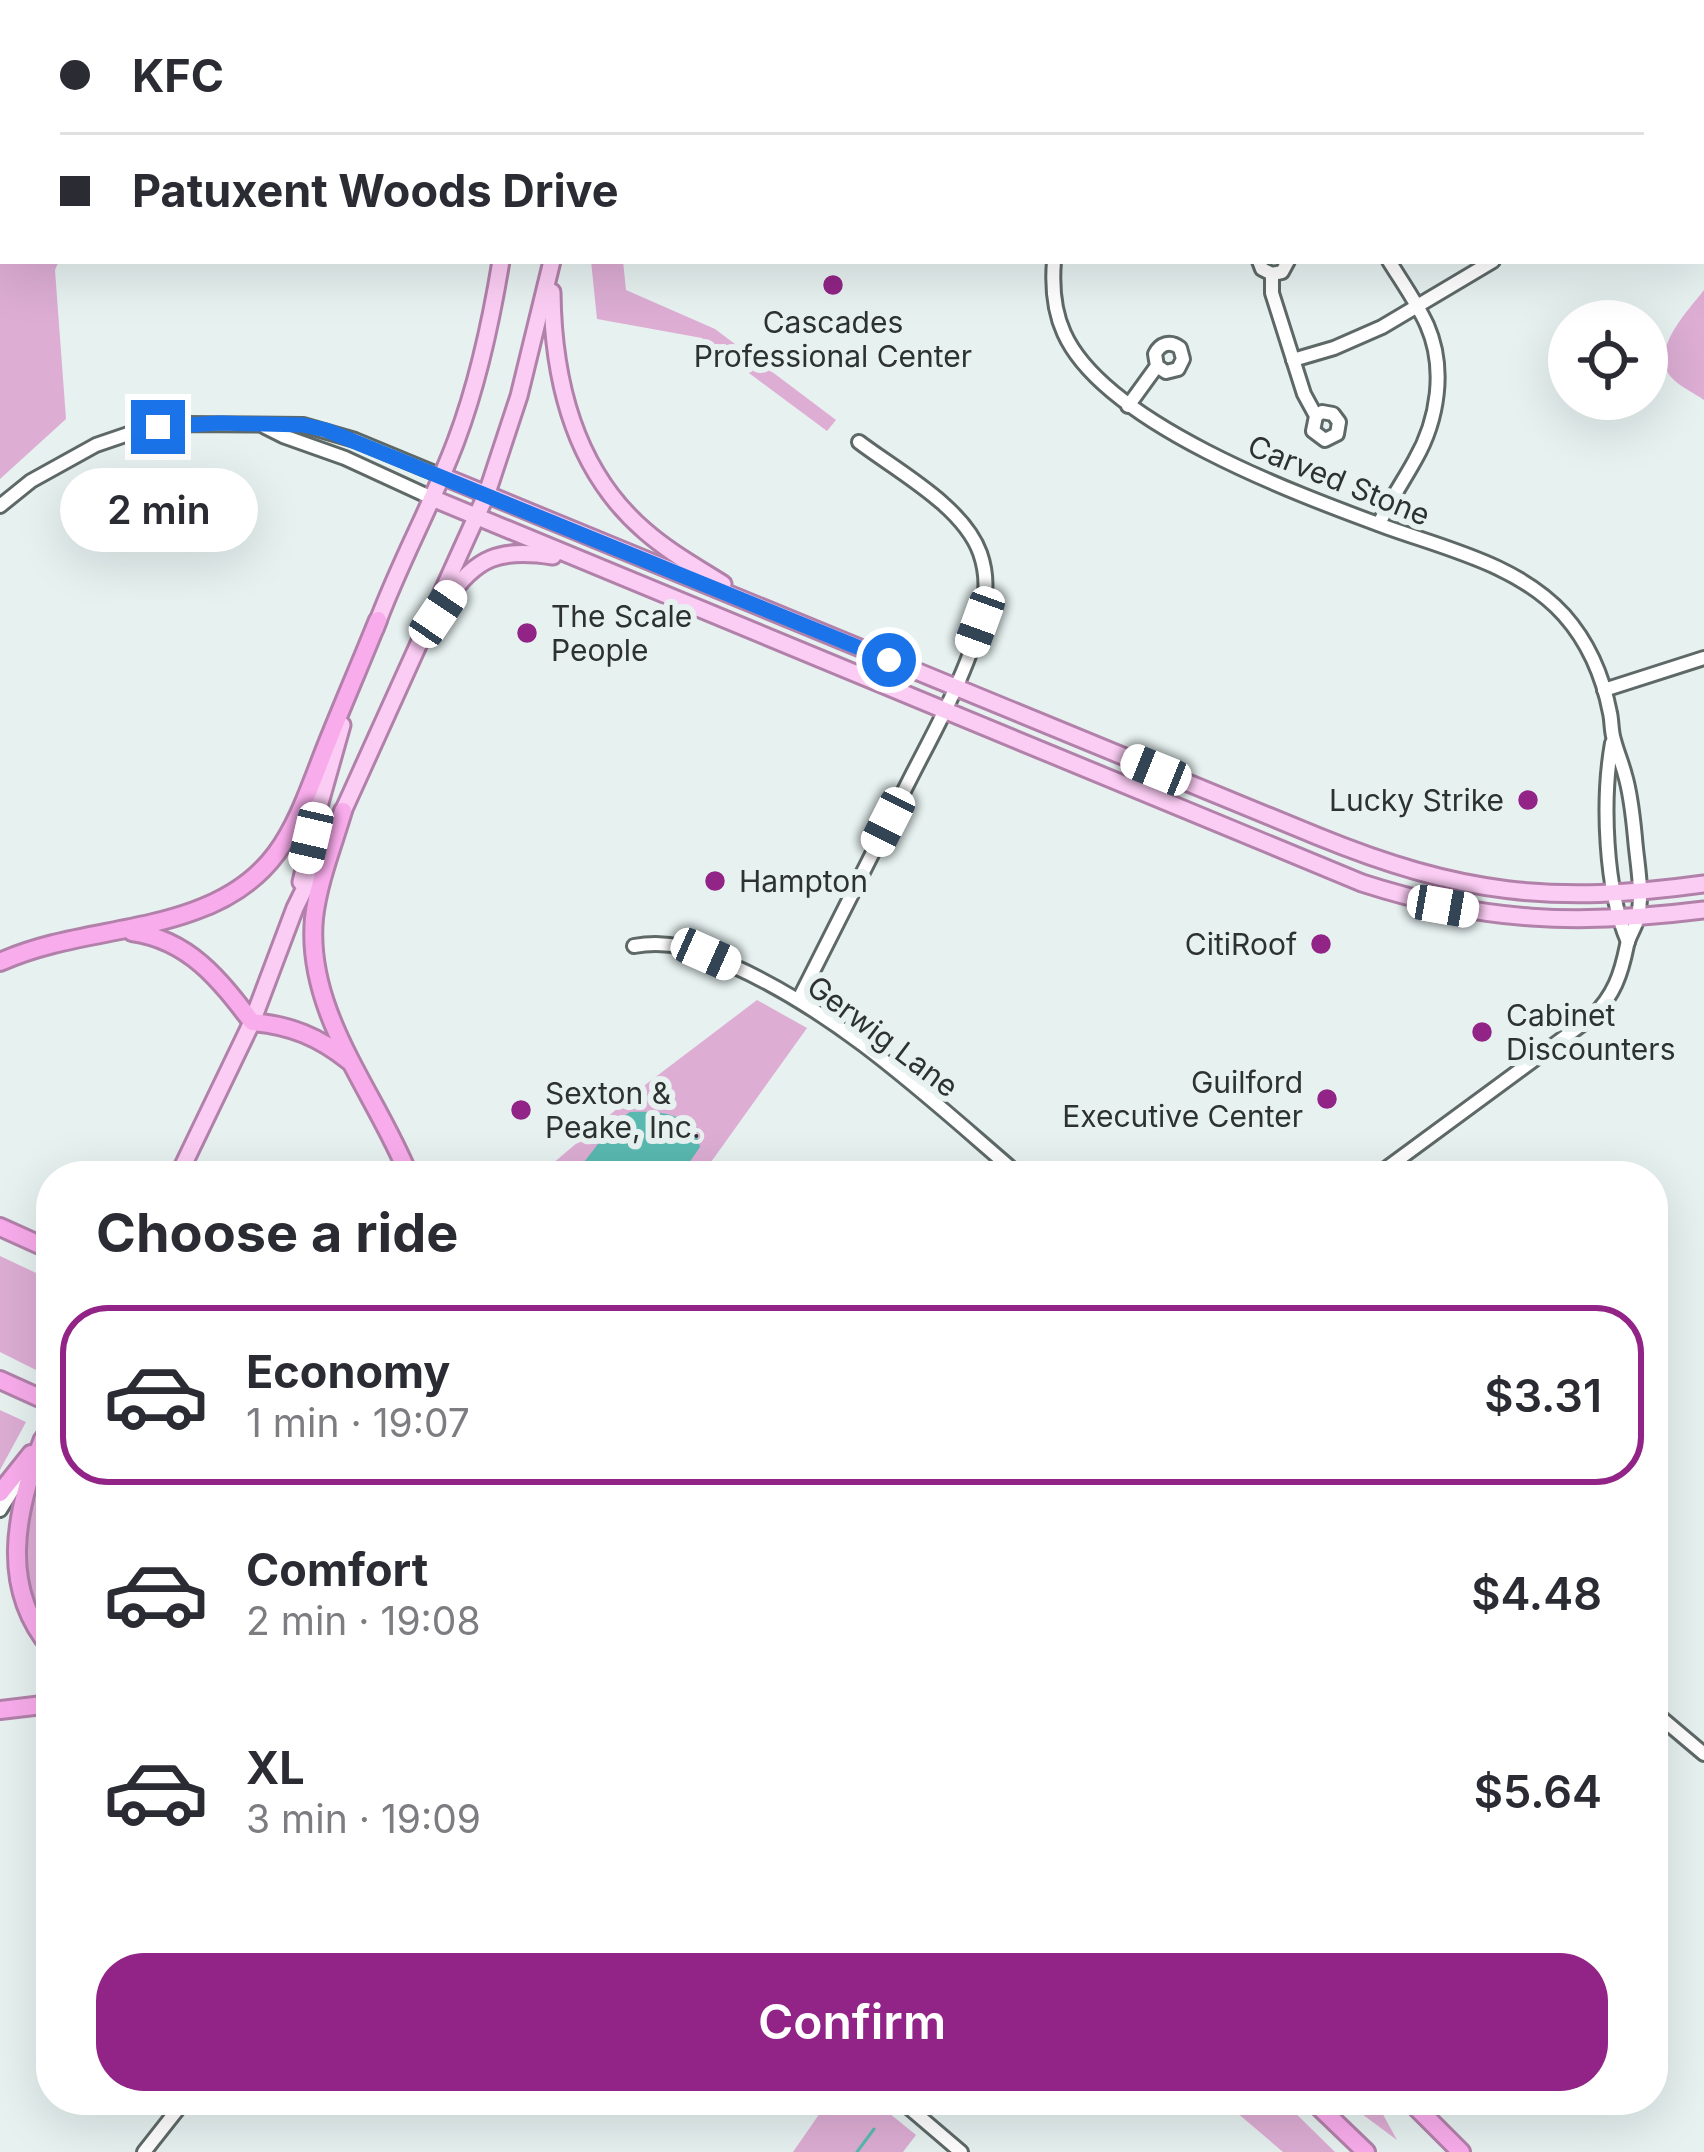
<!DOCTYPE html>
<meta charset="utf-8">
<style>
:root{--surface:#fff;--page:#f7f7f7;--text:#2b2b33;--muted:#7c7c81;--line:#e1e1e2;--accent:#912486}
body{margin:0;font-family:Inter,sans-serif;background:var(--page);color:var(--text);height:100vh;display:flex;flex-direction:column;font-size:45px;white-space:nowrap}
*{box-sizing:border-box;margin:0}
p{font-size:39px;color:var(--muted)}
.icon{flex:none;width:66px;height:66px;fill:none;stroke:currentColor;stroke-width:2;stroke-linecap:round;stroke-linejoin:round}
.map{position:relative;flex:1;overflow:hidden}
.sheet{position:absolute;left:36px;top:1161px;width:1632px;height:954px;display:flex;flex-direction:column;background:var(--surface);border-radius:48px;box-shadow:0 12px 48px #0002}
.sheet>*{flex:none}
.banner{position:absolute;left:0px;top:0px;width:1704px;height:264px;box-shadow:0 12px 48px #0002;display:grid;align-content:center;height:264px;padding:0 60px;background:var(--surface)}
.buttons{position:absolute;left:1548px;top:300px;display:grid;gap:24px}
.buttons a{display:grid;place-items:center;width:120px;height:120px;border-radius:50%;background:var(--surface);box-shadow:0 12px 48px #0002;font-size:60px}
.end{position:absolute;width:54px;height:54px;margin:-27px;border:15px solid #1a73e8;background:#fff;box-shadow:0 0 0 6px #fff}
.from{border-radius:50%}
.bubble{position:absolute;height:84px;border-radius:42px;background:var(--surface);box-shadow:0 12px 48px #0002;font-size:39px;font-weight:600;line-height:84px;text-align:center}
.car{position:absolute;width:36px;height:72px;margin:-36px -18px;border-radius:15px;box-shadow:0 0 9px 3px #0007;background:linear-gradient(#fff 24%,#345 0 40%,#fff 0 76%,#345 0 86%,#fff 0)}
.banner b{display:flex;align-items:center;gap:42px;height:114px;font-size:45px}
.banner b+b{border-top:3px solid var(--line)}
.banner i{width:30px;height:30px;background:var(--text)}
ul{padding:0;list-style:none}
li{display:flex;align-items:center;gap:36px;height:180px;margin:0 24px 18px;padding:0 36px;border:6px solid transparent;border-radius:48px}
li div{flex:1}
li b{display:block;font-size:45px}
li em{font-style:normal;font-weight:600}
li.active{border-color:var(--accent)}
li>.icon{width:108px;height:108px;stroke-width:1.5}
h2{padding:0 60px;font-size:54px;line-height:144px}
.button{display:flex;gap:24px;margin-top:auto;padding:24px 60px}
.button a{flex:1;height:138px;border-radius:48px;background:var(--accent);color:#fff;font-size:48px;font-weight:600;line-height:138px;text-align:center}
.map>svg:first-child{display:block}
</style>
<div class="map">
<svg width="1704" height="2152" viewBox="0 0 1704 2152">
<rect width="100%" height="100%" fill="#e6f1f0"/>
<!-- green -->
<g fill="#ddadd4">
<path d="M0,0H275L273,3H3V261H59L55,270L66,419L0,479Z"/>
<path d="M591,261H623L626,290L715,329L836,420L827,431L702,338L597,319Z"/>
<path d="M1704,290V400C1694,393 1679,386 1671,377C1649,350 1688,311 1704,290Z"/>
<path d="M757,1000L807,1028L701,1176H538L645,1085Z"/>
<path d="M0,1256L51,1280V1361L44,1374L0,1352Z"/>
<path d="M0,1410L26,1422L0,1470Z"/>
<path d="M51,1467V1627L24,1600V1521Z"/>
<path d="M829,2100H873L916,2135L903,2152H793Z"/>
<path d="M1222,2100H1282L1335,2152H1283Z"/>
<path d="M1343,2100H1375L1397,2140Z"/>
</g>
<!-- water -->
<path fill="#59b9b1" d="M630,1112C660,1111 694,1112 700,1147L680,1176H571C593,1156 605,1127 630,1112Z"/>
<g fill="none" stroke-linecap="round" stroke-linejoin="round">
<!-- stream -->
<g stroke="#59b9b1" stroke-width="3">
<path d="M1296,0V3"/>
<path d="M46,1593L51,1580"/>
<path d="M857,2152L874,2129"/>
</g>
<!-- minor casing -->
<g stroke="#5e6967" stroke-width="18">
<g id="minor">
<path d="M825,0L827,3"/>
<path d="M1060,0L1069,3"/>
<path d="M1445,0L1458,3"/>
<path d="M798,3L803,0"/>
<path d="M1167,3L1171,0"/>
<path d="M1435,3L1437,0"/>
<path d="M1521,3L1529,0"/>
<path d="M1054,261C1052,285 1054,311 1064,333C1104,423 1296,494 1386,527C1447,549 1519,565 1564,615C1588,642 1603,677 1610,713C1612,722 1611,731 1614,740C1617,752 1622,763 1625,775C1631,795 1633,817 1635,838C1637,864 1644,894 1637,920C1635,928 1629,936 1627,945C1621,975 1614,995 1592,1017L1376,1176"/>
<path d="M1259,261L1262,269L1272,274V293L1304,394L1316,416L1313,431L1325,440L1337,434L1339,422L1333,414L1322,412L1316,416"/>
<path d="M1272,274L1282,272L1288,261"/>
<path d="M1293,360L1334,348L1382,327L1493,261"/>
<path d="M1128,406L1157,366L1166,372L1178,369L1183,359L1180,348C1170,340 1160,344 1155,354L1157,366"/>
<path d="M265,427L283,436L345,458L432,498"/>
<path d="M0,506L31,481L96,445L140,430L183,424L303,425L355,440L442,476"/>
<path d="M1379,524C1390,500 1403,482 1415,460C1438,420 1446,368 1427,325C1417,303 1402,282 1389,261"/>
<path d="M1604,690L1704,658"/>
<path d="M1612,743C1602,800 1605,889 1628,942"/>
<path d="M634,946C670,939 698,950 731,965C841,1014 929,1098 1020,1176"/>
<path d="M799,999C836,925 874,851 911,777C937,726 973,663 983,607C987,589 986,570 980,553C963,506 897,471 859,442"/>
<path d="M0,1510L18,1481"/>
<path d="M1653,1711L1704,1754"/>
<path d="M900,2100L961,2152"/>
<path d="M144,2152L185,2100"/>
</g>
</g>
<!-- major casing -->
<g stroke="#b281aa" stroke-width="21">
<g id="major">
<path d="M502,0L503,3"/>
<path d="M552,0V3"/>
<path d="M552,292C553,380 575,471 645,531C669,552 696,567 723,584"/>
<path d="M442,476L1317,836C1459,894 1553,905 1704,884"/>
<path d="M432,498L1362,883C1483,922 1578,926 1704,910"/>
<path d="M446,601C476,556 501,548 553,556"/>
<path d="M375,629C398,565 432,505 456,441C478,383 491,322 501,261"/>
<path d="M340,818L487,493L519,396L552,261"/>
<path d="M301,882L320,803L342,725"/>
<path d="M178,1176L252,1022L295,908L326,845"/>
</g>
</g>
<!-- highway casing -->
<g stroke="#b281aa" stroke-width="22">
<g id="highway">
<path d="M343,811C333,845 318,882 314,918C305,1013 376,1093 409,1176"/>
<path d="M132,932C189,940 219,979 252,1022C290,1025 319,1037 349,1061"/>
<path d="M0,962C62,934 131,934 194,911C285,879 297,818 329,739C345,699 362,660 378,620"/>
<path d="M0,1227L51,1250"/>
<path d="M0,1380L51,1403"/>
<path d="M43,1439C14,1514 0,1588 51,1648"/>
<path d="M0,1493L31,1454"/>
<path d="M0,1710L51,1704"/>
<path d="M1312,2100L1366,2152"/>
<path d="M1409,2100L1461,2152"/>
</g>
</g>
<!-- minor -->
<use href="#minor" stroke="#fff" stroke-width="12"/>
<!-- major -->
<use href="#major" stroke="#fbcdf4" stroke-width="15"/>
<!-- highway -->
<use href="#highway" stroke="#f9acec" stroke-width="16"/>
</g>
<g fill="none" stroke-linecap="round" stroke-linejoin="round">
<!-- route -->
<path stroke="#1a73e8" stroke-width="15" d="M158,427L219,423L303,425L326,430L889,660"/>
</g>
<!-- markers -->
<g fill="#912486" stroke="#e6f1f0" stroke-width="4.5">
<circle cx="833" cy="285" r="12"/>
<circle cx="527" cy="633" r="12"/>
<circle cx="1528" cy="800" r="12"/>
<circle cx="715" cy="881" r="12"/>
<circle cx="1321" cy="944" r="12"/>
<circle cx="1482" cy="1032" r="12"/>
<circle cx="1327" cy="1099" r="12"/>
<circle cx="521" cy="1110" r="12"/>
</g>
<g text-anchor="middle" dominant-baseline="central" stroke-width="12" stroke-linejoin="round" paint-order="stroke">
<!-- poi labels -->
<g font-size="30" fill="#2d3130" stroke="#e6f1f0" text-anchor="start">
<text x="833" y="322" text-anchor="middle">Cascades<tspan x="833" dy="34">Professional Center</tspan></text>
<text x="551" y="616">The Scale<tspan x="551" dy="34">People</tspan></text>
<text x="1504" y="800" text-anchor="end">Lucky Strike</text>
<text x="739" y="881">Hampton</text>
<text x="1297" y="944" text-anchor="end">CitiRoof</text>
<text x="1506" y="1015">Cabinet<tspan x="1506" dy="34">Discounters</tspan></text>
<text x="1303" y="1082" text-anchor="end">Guilford<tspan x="1303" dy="34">Executive Center</tspan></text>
<text x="545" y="1093">Sexton &amp;<tspan x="545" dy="34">Peake, Inc.</tspan></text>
</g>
<!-- street labels -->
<g font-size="30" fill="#2d3130" stroke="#e6f1f0">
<text transform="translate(1339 480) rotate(22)">Carved Stone</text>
<text transform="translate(883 1036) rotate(37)">Gerwig Lane</text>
</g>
</g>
</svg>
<div class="buttons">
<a><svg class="icon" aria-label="locate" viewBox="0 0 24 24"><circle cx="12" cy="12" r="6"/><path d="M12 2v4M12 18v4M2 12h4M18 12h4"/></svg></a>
</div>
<i class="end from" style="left:889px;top:660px"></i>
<i class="end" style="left:158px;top:427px"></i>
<div class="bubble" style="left:60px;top:468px;width:198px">2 min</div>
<i class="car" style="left:438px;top:614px;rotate:34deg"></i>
<i class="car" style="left:980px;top:622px;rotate:200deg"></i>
<i class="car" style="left:1156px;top:770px;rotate:292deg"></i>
<i class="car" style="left:888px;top:822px;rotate:207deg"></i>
<i class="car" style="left:311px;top:838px;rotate:193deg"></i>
<i class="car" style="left:1443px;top:906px;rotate:100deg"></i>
<i class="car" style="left:706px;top:954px;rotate:114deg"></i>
<div class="banner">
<b><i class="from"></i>KFC</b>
<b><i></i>Patuxent Woods Drive</b>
</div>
<section class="sheet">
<h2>Choose a ride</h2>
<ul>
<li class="active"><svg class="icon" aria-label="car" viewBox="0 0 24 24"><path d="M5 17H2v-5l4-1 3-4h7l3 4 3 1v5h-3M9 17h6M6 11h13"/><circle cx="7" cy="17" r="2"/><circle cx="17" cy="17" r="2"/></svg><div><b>Economy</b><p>1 min · 19:07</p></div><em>$3.31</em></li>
<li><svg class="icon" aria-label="car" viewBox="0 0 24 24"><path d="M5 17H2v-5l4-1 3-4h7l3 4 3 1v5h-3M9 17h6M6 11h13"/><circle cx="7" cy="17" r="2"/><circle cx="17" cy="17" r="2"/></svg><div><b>Comfort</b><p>2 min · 19:08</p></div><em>$4.48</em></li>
<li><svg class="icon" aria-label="car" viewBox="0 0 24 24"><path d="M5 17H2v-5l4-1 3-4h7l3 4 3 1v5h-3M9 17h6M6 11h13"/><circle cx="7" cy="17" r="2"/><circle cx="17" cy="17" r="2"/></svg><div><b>XL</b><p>3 min · 19:09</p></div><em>$5.64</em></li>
</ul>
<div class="button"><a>Confirm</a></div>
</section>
</div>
